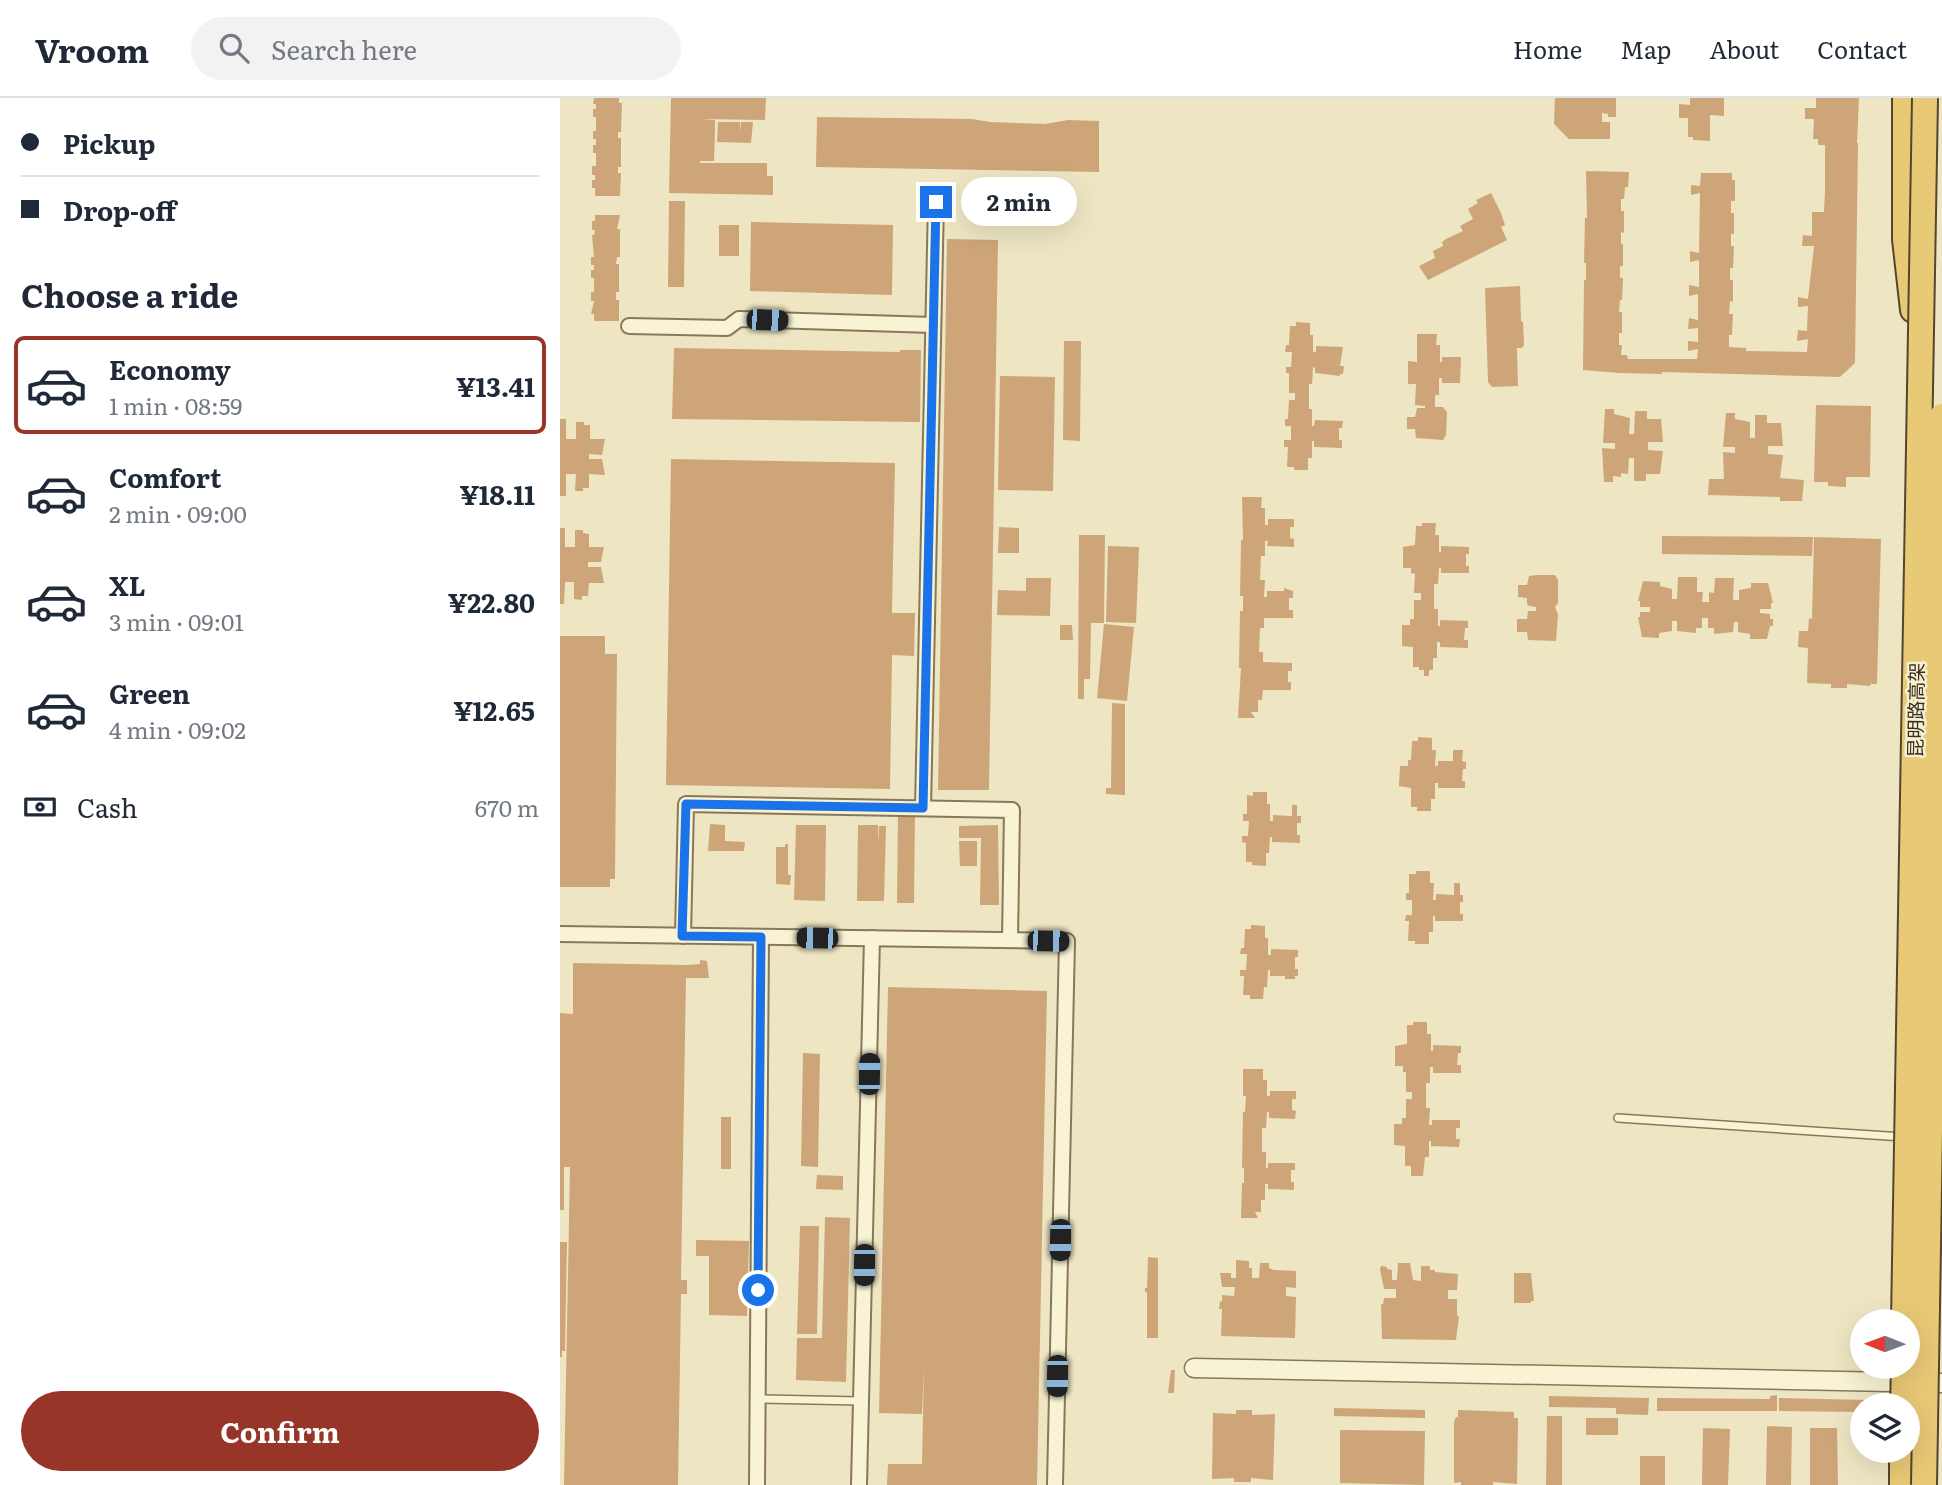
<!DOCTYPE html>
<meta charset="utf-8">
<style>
:root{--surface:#fff;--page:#f2f2f3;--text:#1f2937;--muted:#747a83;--line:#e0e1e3;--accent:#983529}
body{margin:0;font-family:Literata,"Noto Sans SC",serif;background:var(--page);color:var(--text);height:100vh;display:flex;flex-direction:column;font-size:26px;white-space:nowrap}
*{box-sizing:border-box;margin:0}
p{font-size:23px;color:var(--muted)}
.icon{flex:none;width:38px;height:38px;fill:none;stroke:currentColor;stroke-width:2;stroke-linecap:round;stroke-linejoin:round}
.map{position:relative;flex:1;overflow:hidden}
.drawer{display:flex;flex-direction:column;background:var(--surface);width:560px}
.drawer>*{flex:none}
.hud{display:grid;align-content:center;height:154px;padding:0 21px;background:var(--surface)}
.needle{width:46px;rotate:271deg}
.fabs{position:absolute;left:1290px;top:1211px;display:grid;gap:14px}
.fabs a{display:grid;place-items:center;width:70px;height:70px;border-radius:50%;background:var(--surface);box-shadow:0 7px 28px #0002;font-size:35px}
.end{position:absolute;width:32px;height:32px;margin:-16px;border:9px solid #1a73e8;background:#fff;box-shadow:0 0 0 4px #fff}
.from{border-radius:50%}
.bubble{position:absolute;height:49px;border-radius:24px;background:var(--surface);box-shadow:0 7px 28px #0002;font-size:23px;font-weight:700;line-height:49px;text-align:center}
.car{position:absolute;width:21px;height:42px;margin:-21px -10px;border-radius:9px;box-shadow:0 0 5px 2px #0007;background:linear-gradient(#222 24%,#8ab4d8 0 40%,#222 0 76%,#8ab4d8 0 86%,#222 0)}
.hud b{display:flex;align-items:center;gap:24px;height:66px;font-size:26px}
.hud b+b{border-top:2px solid var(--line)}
.hud i{width:18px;height:18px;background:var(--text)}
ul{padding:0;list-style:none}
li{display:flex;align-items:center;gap:21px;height:98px;margin:0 14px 10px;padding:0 7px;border:4px solid transparent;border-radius:10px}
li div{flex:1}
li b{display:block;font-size:26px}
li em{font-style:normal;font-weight:700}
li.on{border-color:var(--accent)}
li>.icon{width:63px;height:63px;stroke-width:1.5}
h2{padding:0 21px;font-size:32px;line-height:84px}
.pay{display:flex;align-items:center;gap:18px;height:77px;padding:0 21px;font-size:26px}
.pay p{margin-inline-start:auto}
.action{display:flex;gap:14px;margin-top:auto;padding:14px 21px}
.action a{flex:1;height:80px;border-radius:42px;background:var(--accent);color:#fff;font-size:28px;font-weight:700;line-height:80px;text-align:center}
header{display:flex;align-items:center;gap:42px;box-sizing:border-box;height:98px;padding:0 35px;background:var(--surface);border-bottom:2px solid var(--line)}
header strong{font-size:33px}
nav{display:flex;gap:38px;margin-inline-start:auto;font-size:24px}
.search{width:490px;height:63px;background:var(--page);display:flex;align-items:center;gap:18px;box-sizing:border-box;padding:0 24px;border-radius:38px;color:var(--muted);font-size:26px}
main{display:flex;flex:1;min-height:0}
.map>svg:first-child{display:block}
</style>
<header>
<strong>Vroom</strong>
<div class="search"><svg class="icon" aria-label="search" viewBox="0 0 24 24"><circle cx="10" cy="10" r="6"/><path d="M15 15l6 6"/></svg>Search here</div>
<nav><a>Home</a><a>Map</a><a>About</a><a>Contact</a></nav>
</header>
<main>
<section class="drawer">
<div class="hud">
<b><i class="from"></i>Pickup</b>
<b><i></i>Drop-off</b>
</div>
<h2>Choose a ride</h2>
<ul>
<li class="on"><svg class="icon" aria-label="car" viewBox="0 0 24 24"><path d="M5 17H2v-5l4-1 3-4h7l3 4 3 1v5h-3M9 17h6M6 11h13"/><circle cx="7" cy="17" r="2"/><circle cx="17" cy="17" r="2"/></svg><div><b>Economy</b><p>1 min · 08:59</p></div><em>¥13.41</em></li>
<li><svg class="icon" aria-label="car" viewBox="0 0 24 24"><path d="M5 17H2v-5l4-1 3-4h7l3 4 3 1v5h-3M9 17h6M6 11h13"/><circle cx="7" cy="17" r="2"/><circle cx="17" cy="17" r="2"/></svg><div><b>Comfort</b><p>2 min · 09:00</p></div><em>¥18.11</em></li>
<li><svg class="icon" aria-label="car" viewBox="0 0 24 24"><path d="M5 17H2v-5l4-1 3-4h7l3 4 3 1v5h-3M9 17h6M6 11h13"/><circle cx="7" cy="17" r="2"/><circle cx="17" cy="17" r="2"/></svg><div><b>XL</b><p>3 min · 09:01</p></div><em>¥22.80</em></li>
<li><svg class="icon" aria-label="car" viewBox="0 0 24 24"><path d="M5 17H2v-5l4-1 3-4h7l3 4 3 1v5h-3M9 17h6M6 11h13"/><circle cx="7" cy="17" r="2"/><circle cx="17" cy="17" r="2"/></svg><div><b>Green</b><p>4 min · 09:02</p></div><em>¥12.65</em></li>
</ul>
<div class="pay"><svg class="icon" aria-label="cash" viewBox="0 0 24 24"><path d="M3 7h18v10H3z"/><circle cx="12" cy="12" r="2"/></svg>Cash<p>670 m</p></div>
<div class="action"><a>Confirm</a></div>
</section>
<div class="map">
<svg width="1382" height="1387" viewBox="0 0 1382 1387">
<rect width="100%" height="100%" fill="#eee6c3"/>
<!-- building -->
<g fill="#cda578">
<path d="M34,0H59V5H62L61,34H58V40H61V69H58V75H61L60,98H35V90H32V82H35V77H32V68H36V55H33V47H36V41H33V33H36V19H33V11H36V6H33Z"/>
<path d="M111,0H206L205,22L141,21L155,22V35L154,63H140V65H207V78H213V97L109,95Z"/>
<path d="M995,0H1056V19H1048V16L1042,15V24H1050V41H1009L994,26Z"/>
<path d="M1130,0H1164V18L1150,17V43L1133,42V39H1128V20H1119V6L1130,7Z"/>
<path d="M1256,0H1299L1297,45H1298L1295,265L1280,279L1102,274V276L1059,275L1023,272L1024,182H1026V165H1024L1025,120H1027L1026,73L1069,74L1068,89H1065L1064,101H1061V113H1064V135L1061,134V146H1063V168H1060V180H1063L1062,202H1060L1059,214H1062V235H1059V247H1062L1061,257H1067L1068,261H1137L1138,251L1128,253V243L1138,244V230L1128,231L1129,220L1138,222V196L1129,198V187L1139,189V162L1130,164V153L1139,155L1140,95L1131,97V87L1140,88L1141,75H1172V82H1175V103H1171V115H1174V136H1171V148H1174L1173,170H1170V182H1173V204L1170,203L1169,216H1173L1172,237H1169V249L1186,250V253L1247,254L1248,241L1237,243L1238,232L1247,233L1248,208L1238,209V199L1248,201L1254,148H1242L1243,137L1252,138V114H1264L1265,93V47H1258V41H1253L1254,21H1245V10H1256Z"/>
<path d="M257,19L412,21L430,24L485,26L508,22L539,23V74L256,69Z"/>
<path d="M158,24H180V34L181,24H193L191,45L157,44Z"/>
<path d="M931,95L941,115L945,127L941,129L947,142L868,182L859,168L875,160L873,153L883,148L882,144L886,141L903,133L900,128L913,121L908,111L918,105L916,102Z"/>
<path d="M109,103H125L124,189H108Z"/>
<path d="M35,117H60L57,131H60V159H57L56,166H59V194H56V202H59V223H34V216H31L34,203H31V194H34V180H31V172H34V167H31V159H34L32,137H34L35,132H32V123H35Z"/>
<path d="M191,124L333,127L332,197L190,193Z"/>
<rect x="159" y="127" width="20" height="31"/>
<path d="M387,141L438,142L429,692H378Z"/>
<path d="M960,188L961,223L963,224L964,247L962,250H957L958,288L932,289L928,284L925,190Z"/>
<path d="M736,224L750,225V237H753V254H756V248L783,249L780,268H784L783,276H780V278L755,275V270L753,269L752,286H749V311H752V328H754L755,322L783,323L782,330H779V342H782V350L754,349V343H752V360H748V372H734V369H727L728,349H724V342H731V328H725V321H728L729,302H735V295H729V275H726V269H731L732,254H725L726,247H729L730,228H736Z"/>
<path d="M857,236H877L876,247H880V264H882V259H901L900,285H882V280H879V297H875V309H883L887,314L886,337L883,342L856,340L855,331H847V319H855L857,310H865V308L855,307L856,286H848V263L857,264Z"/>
<path d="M504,243H521L520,343L503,342Z"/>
<path d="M114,250L340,254V252H361L360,324L112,321Z"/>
<path d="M440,278L495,279L493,393L438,392Z"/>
<path d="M1256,307L1311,308L1310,379H1286V389L1268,388V384H1254Z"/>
<path d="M1045,311H1054V316L1070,320L1069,336H1074L1075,313H1087V321H1101L1103,344H1088V352L1103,353L1100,376H1086V383H1074V360H1069L1068,376L1061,375V379L1053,378V384H1044L1042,350L1055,351V345H1043Z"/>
<path d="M1166,315H1175V321L1190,324V340H1195V317H1207V325H1221L1223,348H1208V356L1223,357L1220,380L1244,382L1242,403H1220V399L1148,397L1149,381H1164L1163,354L1175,355V349H1163Z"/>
<path d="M0,321H6V341H16V324H24V327H30V341H45L42,357L29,356V361H42L45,377L29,376V390H23V393H15L16,376H6V398H0Z"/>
<path d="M111,361L335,365L332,515H355L354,558L332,557L330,691L106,687Z"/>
<path d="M682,399H702L701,410H705V427H708V421H734V429H730V440L734,441V449L707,448L708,443H705V458H701L700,482H705L704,499H707V493H724V490L733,493V500H729V512H733V520H704V530H700L699,554H703V564L732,565V573H728V584H731V592H703L702,602H698V614H691L695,620H678L681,570H679L680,513H683V498H680L681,442H683Z"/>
<path d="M862,425H876L875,437H879V454H881V448L909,449V456H906V468H909V475H881V470H879L878,486H874V511H878V528H880V522L908,523V530H905L904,542H908V550L880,549V544H877V560H873V572H869V578H864V572H859V569H853V549L842,548V527H850V521H854V502H861V495H854L855,476L851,475V470H843V449L855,447L856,428H862Z"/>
<path d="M439,429L459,430V455H438Z"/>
<path d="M0,430H5V449H15V432H23V435L29,436V449H44L41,464H28V469H41L44,485H29L28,498H22V502L14,501V484H5L4,506H0Z"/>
<path d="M519,437H545L544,525H531L530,581H524V601H518Z"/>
<path d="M1102,438L1253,439L1252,458L1102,456Z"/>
<path d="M1254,439L1321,441L1317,586H1311L1312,582L1310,588L1287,586V590H1271V586L1247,585L1248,550L1238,549L1239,533H1248L1249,520L1252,521Z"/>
<path d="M548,448L579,449L576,525L546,524Z"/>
<path d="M977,477H995L998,482V505L995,509L998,517L996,543L968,542L967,534H957V521H967L968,513H976V509L969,508L967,506V500L958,499V487H967L969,478Z"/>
<path d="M1118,479H1137V494H1143L1142,504H1149V494L1154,495L1155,480H1174L1173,502H1179V492L1191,490V485H1208L1213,505H1211V511H1200V515L1210,516V521H1213V528H1210L1207,541H1190V536L1178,534V524H1174L1173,534L1154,536V530H1148V520H1142V530H1136V535L1117,533V523H1112V533L1099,535V540L1082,539L1078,519H1080V514H1090V509H1080V503H1078L1083,483L1100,484V488L1112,491V501H1117Z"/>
<path d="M466,480H491L490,518L437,517L438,492L466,493Z"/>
<path d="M544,526L574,529L567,603L537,600Z"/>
<path d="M500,527H512L513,542H500Z"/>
<path d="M0,538H45V556H57L55,781H50V789H0Z"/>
<path d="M552,605L565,606V697L546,696V690H551Z"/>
<path d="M858,639L872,640V652H876L875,668H878V663H893V652H903L902,663L906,664V671H903L902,683H905V690H878V685H875V701H871V713H857V709H851V690L839,688L840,668H848V662H851L852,643H858Z"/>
<path d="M693,694H707V706H710V723H713V717L732,718V707H737V718H741V725H737V737H740V745L712,744V739H710L709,755H706V768L692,767V764H686V745L682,744V738H688L689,723H683V716H687V697L693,698Z"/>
<path d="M338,714H355L354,805H337Z"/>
<path d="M150,726L165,727V743L185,744L184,753H148Z"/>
<path d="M236,727H266L265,803L234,802Z"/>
<path d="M298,727H318V747L319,728H326L324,803H297Z"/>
<path d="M438,727L439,807H420L421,740H399V728Z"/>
<path d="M399,743H417V768H400Z"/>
<path d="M225,746H228V777H231L230,787L216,786V749H225Z"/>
<path d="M856,773H870V785H874L873,802H876V796L894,797V785H900V797H903V804H900V816H903V823H875V818H873V834H869V846H855V843H848L849,823H845L846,817H852V802H846V795H849V776H856Z"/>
<path d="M691,827L705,828V840H708V857H711V851L738,852V859H735V871H738V878H735V881H725V878H710V872H708L707,889H704L703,901H690V897H683L684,878H680V872H686L687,856H680L681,850H684L685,831H691Z"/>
<path d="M140,862L147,863L149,880H126L121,1182H127V1196H121L118,1387H4L10,1069H4V1112H0V915L13,916V865L127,867L140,866Z"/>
<path d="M328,889L487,893L477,1387H327L328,1366H362L364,1269L362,1316L319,1315Z"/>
<path d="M853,924H867V936H871V953H873V947L901,948V955H898L897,967H901V975H873V969H870V985H866V1010H870L869,1027H872V1022H900V1030H896V1041H900L899,1049L871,1048V1043H869V1059H865L863,1078H851V1068H845V1048L834,1047V1026H842V1020H846V1001H852V994H846V974H843V968H835V948L847,946V927H853Z"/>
<path d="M243,955L260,956L258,1069L241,1068Z"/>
<path d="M683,971H703V982H707V998H710V993H736V1001H732V1012L736,1013L735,1021L709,1020V1014H707L706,1030H702V1054H706V1070H708V1065H735V1072H731V1084H734V1092L708,1091V1086H705V1102H701V1114H695L698,1120H681L682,1085H684V1070H682L683,1014H685L686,998H683Z"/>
<rect x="161" y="1019" width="10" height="52"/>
<path d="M257,1077L283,1078V1092L256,1091Z"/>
<path d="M265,1119L290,1120L286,1284L236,1282L237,1240H262Z"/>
<path d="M240,1128H259L257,1236H237Z"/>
<path d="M136,1142L189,1143L187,1218L149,1217V1158H136Z"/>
<path d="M0,1144H7L5,1253H2V1259H0Z"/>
<path d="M588,1159L598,1160V1240H587V1194H585V1190H587Z"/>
<path d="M676,1162L689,1163V1170H692V1180H699L700,1165H709V1170L714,1172L736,1173V1190L726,1189V1198L736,1199L735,1240L661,1238L662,1211H659L660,1203L662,1204V1197L674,1198L675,1189H662L660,1175H671V1180H676Z"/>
<path d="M838,1165H850L853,1182L861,1183V1168H870V1172H875V1174L898,1176L897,1192H888V1201H897V1218H899L896,1242L822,1241L821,1206H823L824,1200H836V1191H824L820,1171L821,1168L827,1169V1171L832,1172V1182H837Z"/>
<path d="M954,1175H971L974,1203H971V1205H954Z"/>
<path d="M611,1272H615L614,1295H608Z"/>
<path d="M1217,1297V1313H1097V1300L1210,1301V1298Z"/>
<path d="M989,1298L1089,1300L1088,1317L1056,1316V1310L989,1309Z"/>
<path d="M1219,1300L1309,1302V1307H1302V1314L1219,1313Z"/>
<path d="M774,1310L865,1312V1320L774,1318Z"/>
<path d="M676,1312H692V1317L715,1316L713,1382L691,1380V1384H674V1380L652,1381L653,1315L676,1316Z"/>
<path d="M898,1312L954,1314V1320H958V1325L957,1386L933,1384V1387H901V1384L894,1385V1324L896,1319L910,1320L898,1319Z"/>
<path d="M987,1318H1002V1387H986Z"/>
<rect x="1026" y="1320" width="32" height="17"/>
<path d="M1207,1328L1232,1329L1231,1387H1206Z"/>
<path d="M1143,1330L1170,1331L1168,1387H1142Z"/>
<path d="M1250,1330H1277L1278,1387H1250Z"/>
<path d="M780,1332L865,1333L864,1387L780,1385Z"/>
<rect x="1080" y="1358" width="25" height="29"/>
</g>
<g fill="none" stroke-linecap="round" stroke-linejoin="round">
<!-- service casing -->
<g stroke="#887859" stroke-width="10">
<g id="service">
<path d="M1058,1020L1343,1039"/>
<path d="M198,1301L301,1303"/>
</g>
</g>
<!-- minor casing -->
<g stroke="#887859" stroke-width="18">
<g id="minor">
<path d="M69,228L167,230L179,221L373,227"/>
<path d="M363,710L376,104"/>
<path d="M0,836L507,843L495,1387"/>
<path d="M123,838L126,706L452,712L450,842"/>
<path d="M197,1387L201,839"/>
<path d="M299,1387L312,840"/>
</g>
</g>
<!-- tertiary casing -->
<g stroke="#887859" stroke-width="21">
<path id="tertiary" d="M634,1270L1382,1285"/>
</g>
<!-- trunk casing -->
<g stroke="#56452e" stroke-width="28">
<g id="trunk">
<path d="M1345,0V141L1353,212"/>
<path d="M1342,1387V1353"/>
</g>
</g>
<!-- service -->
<use href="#service" stroke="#f9f3d6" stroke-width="7"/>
<!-- minor -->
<use href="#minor" stroke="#f9f3d6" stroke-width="14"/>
<!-- tertiary -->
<use href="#tertiary" stroke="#f9f3d6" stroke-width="18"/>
<!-- trunk -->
<use href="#trunk" stroke="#e8c976" stroke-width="24"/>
<!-- trunk-bridge casing -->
<g stroke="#56452e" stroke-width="28" stroke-linecap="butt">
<g id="trunk-bridge">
<path d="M1344,1223L1365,0"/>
<path d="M1343,1307L1344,1269"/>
<path d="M1364,1387L1382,318"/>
</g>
</g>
<!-- trunk-bridge -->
<use href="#trunk-bridge" stroke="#e8c976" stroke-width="24"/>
</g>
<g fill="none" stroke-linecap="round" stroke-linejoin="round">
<!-- route -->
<path stroke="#1a73e8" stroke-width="9" d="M198,1192L201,839L122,838L126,706L363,710L376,104"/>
</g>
<g text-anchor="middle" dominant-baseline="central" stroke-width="5" stroke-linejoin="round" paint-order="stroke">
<!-- street labels -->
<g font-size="19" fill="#382e1e" stroke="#f6efd2">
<text transform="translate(1355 612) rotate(-89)">昆明路高架</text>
</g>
</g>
</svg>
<div class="fabs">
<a><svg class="needle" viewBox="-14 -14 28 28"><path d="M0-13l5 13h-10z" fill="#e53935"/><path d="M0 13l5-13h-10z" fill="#747a83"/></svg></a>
<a><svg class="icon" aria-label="layers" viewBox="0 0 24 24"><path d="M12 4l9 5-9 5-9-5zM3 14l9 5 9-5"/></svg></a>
</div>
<i class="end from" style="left:198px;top:1192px"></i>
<i class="end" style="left:376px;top:104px"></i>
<div class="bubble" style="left:401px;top:79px;width:116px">2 min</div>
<i class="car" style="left:207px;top:222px;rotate:92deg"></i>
<i class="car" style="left:257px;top:840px;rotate:271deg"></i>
<i class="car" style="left:488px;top:843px;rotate:91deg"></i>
<i class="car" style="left:309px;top:976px;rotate:1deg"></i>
<i class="car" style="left:500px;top:1142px;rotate:181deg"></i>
<i class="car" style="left:304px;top:1167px;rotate:181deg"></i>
<i class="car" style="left:497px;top:1278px;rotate:181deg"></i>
</div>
</main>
